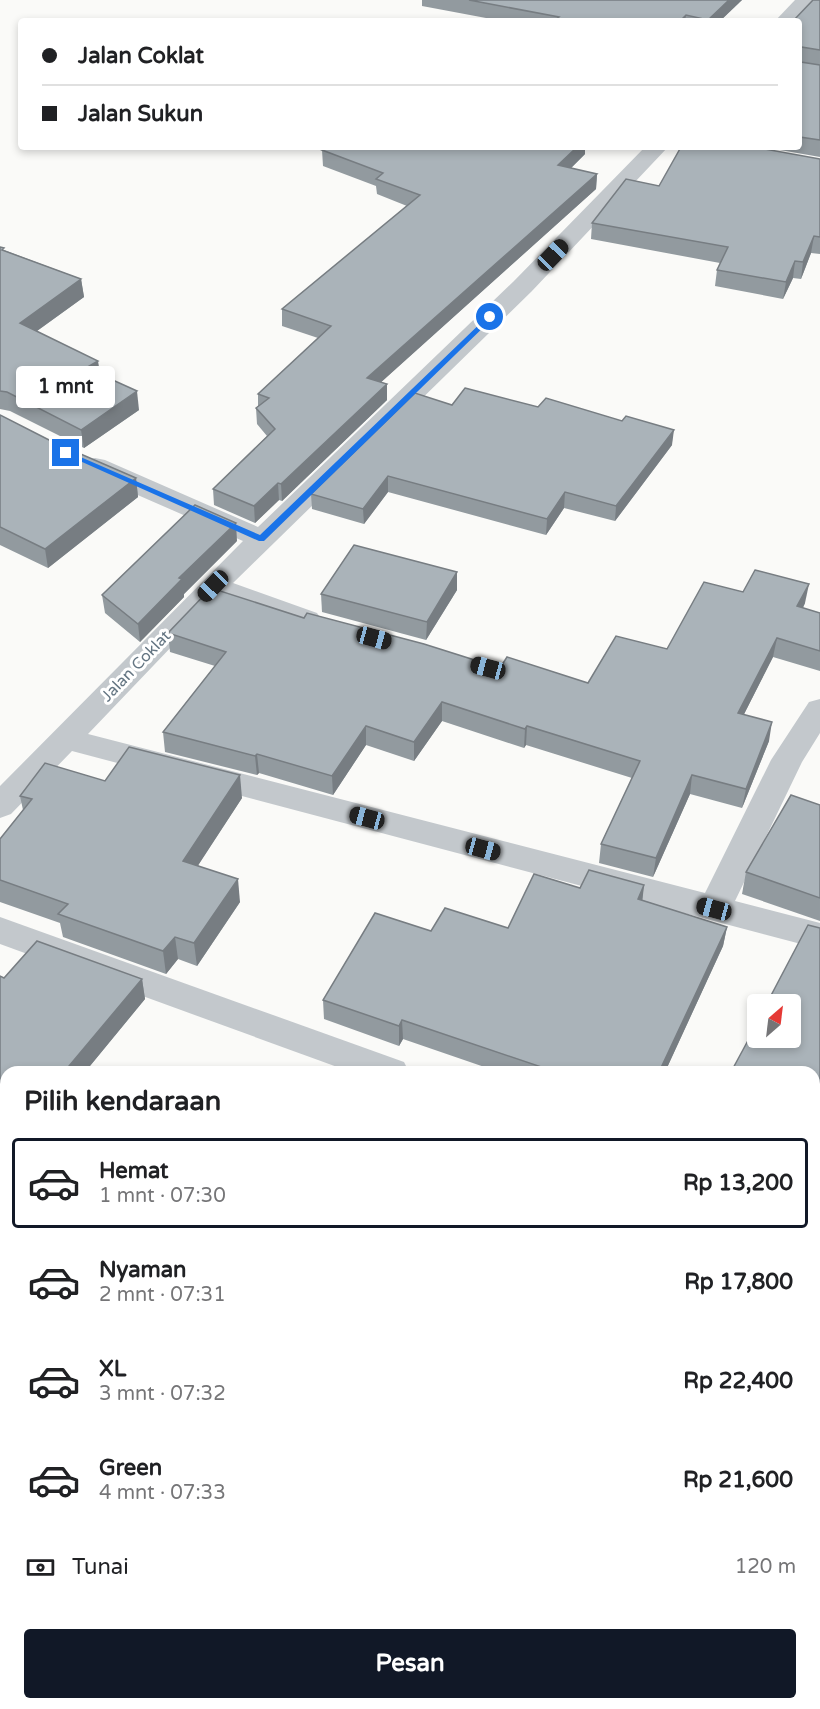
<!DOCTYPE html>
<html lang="id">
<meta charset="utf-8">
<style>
:root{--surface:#fff;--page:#f6f6f6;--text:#202124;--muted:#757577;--line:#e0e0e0;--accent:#111827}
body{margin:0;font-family:"Varela Round",sans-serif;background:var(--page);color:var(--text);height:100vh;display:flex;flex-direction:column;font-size:22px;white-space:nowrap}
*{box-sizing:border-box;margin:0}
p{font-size:20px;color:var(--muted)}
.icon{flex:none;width:33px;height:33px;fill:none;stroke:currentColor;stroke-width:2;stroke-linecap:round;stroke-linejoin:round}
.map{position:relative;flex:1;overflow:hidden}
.drawer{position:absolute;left:0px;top:1066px;width:820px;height:644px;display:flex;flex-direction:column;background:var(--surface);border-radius:18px 18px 0 0;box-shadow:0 3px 9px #0003}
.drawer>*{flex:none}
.hud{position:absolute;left:18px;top:18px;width:784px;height:132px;border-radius:6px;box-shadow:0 3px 9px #0003;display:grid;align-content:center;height:132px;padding:0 24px;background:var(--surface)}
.needle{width:39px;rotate:28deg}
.controls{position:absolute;left:747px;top:994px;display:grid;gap:12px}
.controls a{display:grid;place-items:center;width:54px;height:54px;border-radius:6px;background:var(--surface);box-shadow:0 3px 9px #0003;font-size:30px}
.end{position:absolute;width:27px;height:27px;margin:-14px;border:8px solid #1a73e8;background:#fff;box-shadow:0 0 0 3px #fff}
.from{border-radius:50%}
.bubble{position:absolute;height:42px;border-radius:6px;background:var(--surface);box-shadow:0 3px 9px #0003;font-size:20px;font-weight:800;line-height:42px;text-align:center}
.car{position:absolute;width:18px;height:36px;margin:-18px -9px;border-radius:8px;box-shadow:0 0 4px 2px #0007;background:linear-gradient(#222 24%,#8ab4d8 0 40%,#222 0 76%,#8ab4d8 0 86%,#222 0)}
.hud b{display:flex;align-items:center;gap:21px;height:57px;font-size:22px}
.hud b+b{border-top:2px solid var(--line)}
.hud i{width:15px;height:15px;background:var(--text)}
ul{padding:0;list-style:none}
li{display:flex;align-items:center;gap:18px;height:90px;margin:0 12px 9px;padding:0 12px;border:3px solid transparent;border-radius:6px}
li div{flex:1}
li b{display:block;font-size:22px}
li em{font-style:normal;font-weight:800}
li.current{border-color:var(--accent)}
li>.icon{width:54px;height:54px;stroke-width:1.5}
h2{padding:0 24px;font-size:27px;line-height:72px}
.pay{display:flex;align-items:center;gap:15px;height:66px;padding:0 24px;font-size:22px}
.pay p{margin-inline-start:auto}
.cta{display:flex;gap:12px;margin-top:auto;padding:12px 24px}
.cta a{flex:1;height:69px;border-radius:6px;background:var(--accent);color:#fff;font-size:24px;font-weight:800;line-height:69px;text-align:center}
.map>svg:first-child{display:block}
</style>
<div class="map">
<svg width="820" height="1709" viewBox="0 0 820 1709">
<rect width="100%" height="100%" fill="#fafaf8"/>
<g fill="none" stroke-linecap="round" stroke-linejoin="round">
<!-- minor -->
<g fill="#c3c8cc" fill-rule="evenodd">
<path d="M795,0H816L796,21H775Z"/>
<path d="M645,147H668L532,291L233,583L317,613L322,620L317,627L307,630L297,627L218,598L88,734L705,893L771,760L809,702L820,699V733L802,762L735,901L820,923V949L72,751L11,814L0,818V786L243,541L85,472L82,466L85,460L95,458L105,460L258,527L514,281Z"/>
<path d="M0,917L404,1062L409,1072H351L0,944Z"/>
<path d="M0,1393L6,1395V1434L0,1432Z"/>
<path d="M820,1393V1440L814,1442V1395Z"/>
<path d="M373,1704H424L426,1709H375Z"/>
</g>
</g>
<!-- wall -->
<g fill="#929a9f">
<path d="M422,0H742L720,21H502L422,6Z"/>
<path d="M820,0V157L763,147H800V21Z"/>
<path d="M327,147H585V154L571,168L597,174L596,189L381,382L387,384V400L282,501L279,500L255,523L214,505L213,489L267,436L257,424L256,408L258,406V394L318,338L282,326V309L407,206L377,194L376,186L323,166L322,150Z"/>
<path d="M820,159V254L811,253L801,279L793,278L783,299L715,286L717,270L720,263L591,239L592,223L659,186Z"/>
<path d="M0,247L4,250L81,279L84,297L37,331L100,375L139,410L84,448L10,411L0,409Z"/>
<path d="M452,405L672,445L615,521L564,508L546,535L388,492L364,524L312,509L311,494Z"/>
<path d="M0,415L53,442L136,478L138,497L48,568L0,545Z"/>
<path d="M237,541L184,594V597L140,642L105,613L102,595Z"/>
<path d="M457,572V590L426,640L322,612L321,594Z"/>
<path d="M743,592L805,603L803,608L820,613V671L773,657L744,714L769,741L742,808L690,794L653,877L599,863L601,844L632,778L526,745L524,748L442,721L414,761L366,745L333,795L259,773L257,775L165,752L163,732L215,666L170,652L168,633L304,618L500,668L588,683L667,649Z"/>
<path d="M105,781L242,798L198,865L240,902L197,966L178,959L166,974L63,937L60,923L0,902V839L23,810L20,796Z"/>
<path d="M820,805V921L742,894L746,872Z"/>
<path d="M644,885L642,900L727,927L723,946L665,1072H499L403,1039L399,1046L324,1019L323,1000L431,931L508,928L580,888Z"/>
<path d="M0,976L4,978L142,979L145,999L85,1072H6V1191L0,1188Z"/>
<path d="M6,1337V1358L1,1343Z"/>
<path d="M6,1454V1585L0,1582V1463Z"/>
<path d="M6,1607V1658L0,1655V1616Z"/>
<path d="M614,1704H814L820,1709H622Z"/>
</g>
<!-- shaded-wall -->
<g fill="#777d82">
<path d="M729,0H742L720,21H708V20Z"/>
<path d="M686,15L685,21H680Z"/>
<path d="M577,147H585V154L558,181V165Z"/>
<path d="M597,174L596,189L368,394L367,378Z"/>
<path d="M814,236L811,253L801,279L803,262Z"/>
<path d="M795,261L793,278L783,299L786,282Z"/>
<path d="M81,279L84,297L23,341L20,323Z"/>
<path d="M98,361L101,379L86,368Z"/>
<path d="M387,384V400L282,501L281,484Z"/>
<path d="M137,391L139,410L84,448L81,430Z"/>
<path d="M674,430L672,445L615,521L616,506Z"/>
<path d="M388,476V492L364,524L363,509Z"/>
<path d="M136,478L138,497L48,568L45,549Z"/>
<path d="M278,483L279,500L255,523L254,506Z"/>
<path d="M565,492L564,508L546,535L547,519Z"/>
<path d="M236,523L237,541L184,594V597L140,642L138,624L179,578Z"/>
<path d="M457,572V590L426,640L427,622Z"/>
<path d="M809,584L805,603L794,625L797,606Z"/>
<path d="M777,638L773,657L735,732L738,713Z"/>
<path d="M442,702V721L414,761V742Z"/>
<path d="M772,722L769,741L742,808L746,789Z"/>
<path d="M366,726V745L333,795L332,776Z"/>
<path d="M527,726L526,745L524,748L525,729Z"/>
<path d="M257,754L259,773L257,775L255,756Z"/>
<path d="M240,775L242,798L186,884L183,861Z"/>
<path d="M692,775L690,794L653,877L656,858Z"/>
<path d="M238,879L240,902L197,966L194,943Z"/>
<path d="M644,885L642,904L638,899Z"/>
<path d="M727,927L723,946L665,1072H659Z"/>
<path d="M175,937L178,959L166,974L163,951Z"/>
<path d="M142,979L145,999L85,1072H64Z"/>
<path d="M402,1020L403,1039L399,1046V1026Z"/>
<path d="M820,1122V1133L814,1151V1138Z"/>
</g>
<!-- building -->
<g fill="#aab3b9" stroke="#777d82" stroke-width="1.5">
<path d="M469,0H729L708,20L686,15L680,21H554L559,17Z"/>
<path d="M813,0H820V50L801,47V62L820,65V140L800,137V21H793Z"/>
<path d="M327,147H577L558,165L597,174L367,378L387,384L281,484L278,483L254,506L213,489L275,429L256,408L269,398L258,394L331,326L282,309L420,195L376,179L383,173L322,150Z"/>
<path d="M681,147H754L820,159V237L814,236L803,262L795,261L786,282L717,270L728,247L592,223L626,179L659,186Z"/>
<path d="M0,247L4,248L2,250L81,279L20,323L98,361L86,368L137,391L81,430L7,392L0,391Z"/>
<path d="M465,388L538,407L546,398L622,421L626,416L674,430L616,506L565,492L547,519L388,476L363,509L311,494L415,393L452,405Z"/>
<path d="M0,415L53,442L136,478L45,549L0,527Z"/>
<path d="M195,505L236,523L179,578L182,579L138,624L102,595Z"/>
<path d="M354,545L457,572L427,622L321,594Z"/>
<path d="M755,570L809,584L797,606L820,613V651L777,638L738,713L772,722L746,789L692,775L656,858L601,844L640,761L527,726L525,729L442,702L414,742L366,726L332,776L257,754L255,756L163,732L226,652L168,633L211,588L304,618L307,613L424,644L500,668L507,657L588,683L616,636L667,649L704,582L743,592Z"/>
<path d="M129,747L240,775L183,861L238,879L194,943L175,937L163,951L58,914L68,904L0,880V839L32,799L20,796L45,763L105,781Z"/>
<path d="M791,795L820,805V898L746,872Z"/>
<path d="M589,870L644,885L638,899L727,927L659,1072H556L402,1020L399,1026L323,1000L375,913L431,931L445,908L508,928L534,874L580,888Z"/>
<path d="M808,925L820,928V1122L818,1126L820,1127V1130L814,1138V1072H731L758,1022V1038H790V1005H766Z"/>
<path d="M37,941L142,979L64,1072H6V1173L0,1170V976L4,978Z"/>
<path d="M6,1337V1345L1,1343Z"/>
<path d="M6,1454V1573L0,1570V1463Z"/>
<path d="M820,1541V1709H670L661,1704H814V1552Z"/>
<path d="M6,1607V1648L0,1644V1616Z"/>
<path d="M6,1684V1704H344L353,1709H0V1693Z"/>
</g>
<!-- route -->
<path fill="#1a73e8" d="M488,316L494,317L264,541H259L62,453L69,452L260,535Z"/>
<g text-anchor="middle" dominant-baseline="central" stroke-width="6" stroke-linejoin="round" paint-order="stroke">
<!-- street labels -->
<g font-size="16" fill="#657683" stroke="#fff">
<text transform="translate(136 666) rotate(-46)">Jalan Coklat</text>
</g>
</g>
</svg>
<div class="controls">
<a><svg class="needle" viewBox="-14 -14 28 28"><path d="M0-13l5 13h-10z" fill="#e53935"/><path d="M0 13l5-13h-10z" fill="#757577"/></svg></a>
</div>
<i class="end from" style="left:490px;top:317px"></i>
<i class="end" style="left:66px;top:453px"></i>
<div class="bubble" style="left:16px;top:366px;width:99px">1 mnt</div>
<i class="car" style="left:553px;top:255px;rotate:44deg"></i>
<i class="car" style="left:213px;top:586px;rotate:224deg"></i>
<i class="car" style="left:374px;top:638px;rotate:105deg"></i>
<i class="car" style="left:488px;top:668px;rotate:285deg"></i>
<i class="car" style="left:367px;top:818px;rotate:285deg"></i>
<i class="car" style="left:483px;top:849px;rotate:105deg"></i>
<i class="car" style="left:714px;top:909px;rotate:285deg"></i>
<div class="hud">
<b><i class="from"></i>Jalan Coklat</b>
<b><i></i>Jalan Sukun</b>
</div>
<section class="drawer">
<h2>Pilih kendaraan</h2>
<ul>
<li class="current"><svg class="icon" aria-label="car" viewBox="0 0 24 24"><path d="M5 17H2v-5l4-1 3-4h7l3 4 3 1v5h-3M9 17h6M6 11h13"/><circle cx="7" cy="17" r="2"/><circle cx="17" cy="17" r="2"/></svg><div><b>Hemat</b><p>1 mnt · 07:30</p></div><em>Rp 13,200</em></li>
<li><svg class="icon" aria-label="car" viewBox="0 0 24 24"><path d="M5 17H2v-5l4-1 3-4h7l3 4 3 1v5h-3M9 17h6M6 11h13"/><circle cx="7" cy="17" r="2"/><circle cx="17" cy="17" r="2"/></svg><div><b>Nyaman</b><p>2 mnt · 07:31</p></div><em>Rp 17,800</em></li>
<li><svg class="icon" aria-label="car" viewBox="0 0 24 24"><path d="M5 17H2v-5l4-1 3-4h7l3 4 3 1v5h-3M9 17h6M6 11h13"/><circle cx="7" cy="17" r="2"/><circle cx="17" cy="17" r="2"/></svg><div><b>XL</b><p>3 mnt · 07:32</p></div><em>Rp 22,400</em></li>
<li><svg class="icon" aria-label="car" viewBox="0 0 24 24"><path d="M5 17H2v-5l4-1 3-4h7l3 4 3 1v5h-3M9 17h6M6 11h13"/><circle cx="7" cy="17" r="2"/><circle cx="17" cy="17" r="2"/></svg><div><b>Green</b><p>4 mnt · 07:33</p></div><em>Rp 21,600</em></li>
</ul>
<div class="pay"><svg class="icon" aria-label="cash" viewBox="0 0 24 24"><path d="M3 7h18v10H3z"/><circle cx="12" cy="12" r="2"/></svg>Tunai<p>120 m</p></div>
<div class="cta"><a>Pesan</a></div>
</section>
</div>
